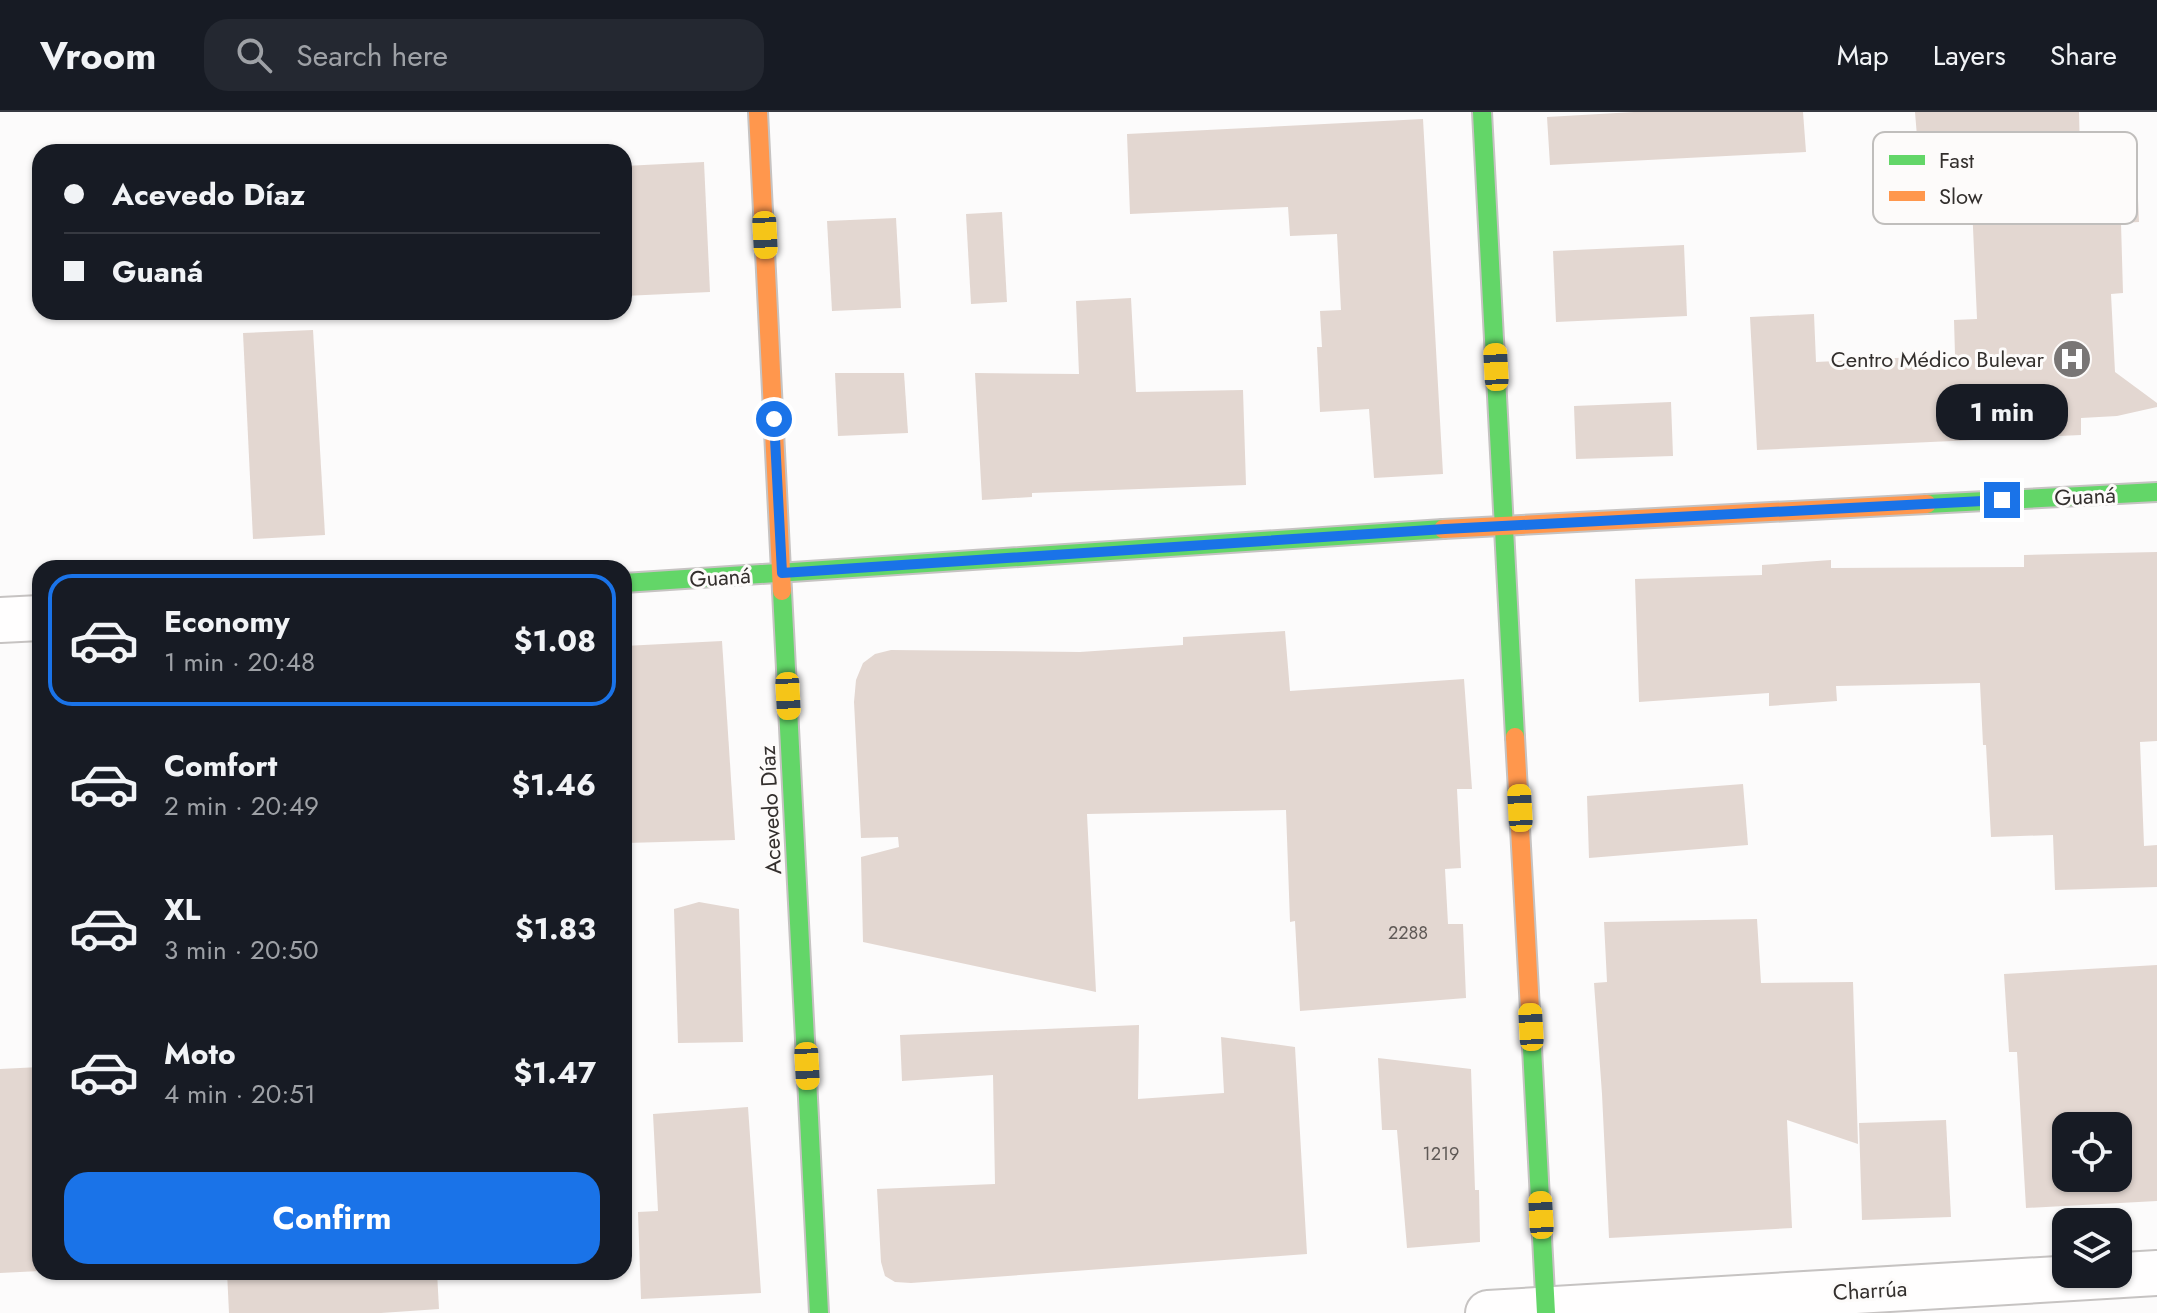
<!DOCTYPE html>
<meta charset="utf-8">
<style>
:root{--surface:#171b24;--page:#242831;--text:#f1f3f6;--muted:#9ea1a6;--line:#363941;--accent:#1a73e8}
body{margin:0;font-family:Jost,sans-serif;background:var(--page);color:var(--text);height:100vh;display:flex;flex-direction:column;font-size:30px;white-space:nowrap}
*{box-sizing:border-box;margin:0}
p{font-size:26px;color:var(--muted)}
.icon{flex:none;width:44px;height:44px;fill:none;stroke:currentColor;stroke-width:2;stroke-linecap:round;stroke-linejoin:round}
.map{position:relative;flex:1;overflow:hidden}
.details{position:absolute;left:32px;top:448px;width:600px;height:720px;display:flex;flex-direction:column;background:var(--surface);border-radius:24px;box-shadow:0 2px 6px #0004}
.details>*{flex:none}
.top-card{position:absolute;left:32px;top:32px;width:600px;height:176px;border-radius:24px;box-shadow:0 2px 6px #0004;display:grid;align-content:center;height:176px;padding:0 32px;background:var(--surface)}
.fabs{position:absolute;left:2052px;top:1000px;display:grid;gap:16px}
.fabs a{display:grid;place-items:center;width:80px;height:80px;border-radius:16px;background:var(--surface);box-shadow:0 2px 6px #0004;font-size:40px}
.end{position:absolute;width:36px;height:36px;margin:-18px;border:10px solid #1a73e8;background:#fff;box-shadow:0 0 0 4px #fff}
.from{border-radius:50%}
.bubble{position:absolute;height:56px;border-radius:24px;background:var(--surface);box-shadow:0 2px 6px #0004;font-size:26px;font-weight:700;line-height:56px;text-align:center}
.car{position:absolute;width:24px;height:48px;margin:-24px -12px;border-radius:10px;box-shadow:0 0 6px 2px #0007;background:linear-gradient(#f5c518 24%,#345 0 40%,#f5c518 0 76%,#345 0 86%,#f5c518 0)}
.top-card b{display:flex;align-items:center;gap:28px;height:76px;font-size:30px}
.top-card b+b{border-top:2px solid var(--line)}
.top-card i{width:20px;height:20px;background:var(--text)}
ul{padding:14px 0 0;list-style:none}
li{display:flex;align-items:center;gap:24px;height:132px;margin:0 16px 12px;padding:0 16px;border:4px solid transparent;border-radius:24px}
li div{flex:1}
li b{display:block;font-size:30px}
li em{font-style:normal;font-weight:700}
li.current{border-color:var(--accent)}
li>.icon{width:72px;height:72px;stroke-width:1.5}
.button{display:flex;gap:16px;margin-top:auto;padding:16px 32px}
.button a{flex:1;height:92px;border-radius:24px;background:var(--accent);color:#fff;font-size:32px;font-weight:700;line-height:92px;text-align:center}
header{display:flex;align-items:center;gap:48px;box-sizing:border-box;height:112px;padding:0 40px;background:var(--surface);border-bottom:2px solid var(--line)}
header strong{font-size:38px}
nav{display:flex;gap:44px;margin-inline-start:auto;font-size:28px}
.search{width:560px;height:72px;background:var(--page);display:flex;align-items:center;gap:20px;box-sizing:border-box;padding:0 28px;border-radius:24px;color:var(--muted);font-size:30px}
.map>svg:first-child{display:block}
</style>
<header>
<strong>Vroom</strong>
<div class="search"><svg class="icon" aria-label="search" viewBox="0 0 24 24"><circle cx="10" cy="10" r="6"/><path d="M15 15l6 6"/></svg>Search here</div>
<nav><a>Map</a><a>Layers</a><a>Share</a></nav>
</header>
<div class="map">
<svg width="2157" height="1201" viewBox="0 0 2157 1201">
<rect width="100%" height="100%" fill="#fcfbfb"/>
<!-- building -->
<g fill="#e3d7d1" fill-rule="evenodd">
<path d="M1634,0H1803L1806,40L1550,53L1547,5Z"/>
<path d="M1915,0H2079L2080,42L2136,40L2139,110L2121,111L2123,181L2111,182L2115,260L2157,291V295L2117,304L2081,306V323L1757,338L1750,205L1814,202L1816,250L1955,243L1954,208L1977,207L1970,47L1919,49Z"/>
<path d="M1423,7L1443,362L1374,366L1369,297L1320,300L1317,235H1322L1320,199L1341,198L1337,122L1290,124L1288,95L1130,102L1127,22Z"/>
<path d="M704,50L710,180L624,184V54Z"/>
<path d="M1002,100L1007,190L971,192L966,102Z"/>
<path d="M896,106L901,196L832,199L827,109Z"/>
<path d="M1684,133L1687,204L1556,210L1553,139Z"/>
<path d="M1131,186L1136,280L1243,278L1246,373L1032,381V385L982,388L975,261L1079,262L1076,189Z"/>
<path d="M313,218L325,423L253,427L243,221Z"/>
<path d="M835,261H904L908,321L838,324Z"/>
<path d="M1671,290L1673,344L1576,347L1574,294Z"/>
<path d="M2157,440V629L2140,630L2144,734L2157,733V775L2055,778L2053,723L1991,725L1986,633H1983L1980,571L1836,574L1837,589L1769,594V581L1639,590L1635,467L1762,463V453L1831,448V456L2024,455V443Z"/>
<path d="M1285,519L1290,579L1464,567L1472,677H1457L1461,756L1445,757L1448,812H1463L1466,886L1300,899L1295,809L1290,810L1286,698L1087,702L1096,880L863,830L861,745L899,735L898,725L861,726L854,590L856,568L863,551L875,542L891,538L1080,540L1183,533V525Z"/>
<path d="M722,529L735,728L626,731L624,534Z"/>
<path d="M1743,672L1748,733L1589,746L1587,684Z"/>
<path d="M699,790L739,797L743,930L678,931L674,797Z"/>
<path d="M1757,807L1761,871L1853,870L1858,1032L1787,1008L1792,1116L1609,1126L1602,982L1594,871L1607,870L1604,810Z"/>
<path d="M2157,853V1089L2026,1096L2017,940H2009L2004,862ZM2066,1014H2118V1066H2066Z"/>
<path d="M1139,913L1138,987L1224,981L1221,925L1295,935L1307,1142L911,1171L895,1170L885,1164L881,1150L877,1077L995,1072L993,963L902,969L900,923Z"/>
<path d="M1378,946L1471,957L1475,1078H1479L1480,1130L1407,1136L1397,1018H1382Z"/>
<path d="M40,955V1159L0,1161V957Z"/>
<path d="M748,995L761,1181L641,1187L638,1100L658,1099L653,1002Z"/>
<path d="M1946,1008L1951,1105L1862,1108L1859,1011Z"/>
<path d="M227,1160H437L439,1197L381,1201H229Z"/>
</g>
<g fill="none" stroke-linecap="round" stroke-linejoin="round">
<!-- street casing -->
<g stroke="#c6c3c2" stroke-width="48">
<g id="street">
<path d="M0,508L40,506"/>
<path d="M1488,1201L2157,1161"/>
</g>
</g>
<!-- fast casing -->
<g stroke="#c6c3c2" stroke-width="22">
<g id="fast">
<path d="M1482,0L1515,625"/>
<path d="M1927,392L2157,380"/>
<path d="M624,471L1443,417"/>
<path d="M782,479L819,1201"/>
<path d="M1530,898L1546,1201"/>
</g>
</g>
<!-- slow casing -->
<g stroke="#c6c3c2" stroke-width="22">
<g id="slow">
<path d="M758,0L782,479"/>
<path d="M1443,417L1927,392"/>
<path d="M1515,625L1530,898"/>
</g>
</g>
<!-- street -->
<use href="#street" stroke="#fffefe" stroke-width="44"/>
<!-- fast -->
<use href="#fast" stroke="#63d668" stroke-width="18"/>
<!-- slow -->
<use href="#slow" stroke="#ff974d" stroke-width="18"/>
</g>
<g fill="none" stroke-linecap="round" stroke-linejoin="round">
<!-- route -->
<path stroke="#1a73e8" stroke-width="10" d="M774,307L782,461L1445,417L2002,388"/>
</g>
<!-- icons -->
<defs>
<g id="hospital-disc" transform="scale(2)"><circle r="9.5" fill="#797675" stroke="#fdfbfa"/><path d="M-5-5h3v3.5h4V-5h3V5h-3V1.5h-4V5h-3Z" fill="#fff"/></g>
</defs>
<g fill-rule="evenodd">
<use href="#hospital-disc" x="2072" y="247"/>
</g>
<g text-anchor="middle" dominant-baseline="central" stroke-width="6" stroke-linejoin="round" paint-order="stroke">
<!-- number labels -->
<g font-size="18" fill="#5f5956">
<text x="1408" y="821">2288</text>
<text x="1441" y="1042">1219</text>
</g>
<!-- poi labels -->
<g font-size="22" fill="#332f2d" stroke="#fdfbfa" text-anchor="end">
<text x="2044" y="247">Centro Médico Bulevar</text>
</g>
<!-- street labels -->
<g font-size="22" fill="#332f2d" stroke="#fdfbfa">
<text transform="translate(2085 384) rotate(-3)">Guaná</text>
<text transform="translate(720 465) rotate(-4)">Guaná</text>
<text transform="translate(770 698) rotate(-93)">Acevedo Díaz</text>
<text transform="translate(1870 1178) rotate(-3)">Charrúa</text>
</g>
</g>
<!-- legend -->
<rect x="1873" y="20" width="264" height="92" rx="12" fill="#fdfbfa" stroke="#c0bebc" stroke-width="2"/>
<rect x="1889" y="43" width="36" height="10" fill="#63d668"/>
<rect x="1889" y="79" width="36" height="10" fill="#ff974d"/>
<g font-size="22" fill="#332f2d">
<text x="1939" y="56">Fast</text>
<text x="1939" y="92">Slow</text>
</g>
</svg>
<div class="fabs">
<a><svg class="icon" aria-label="locate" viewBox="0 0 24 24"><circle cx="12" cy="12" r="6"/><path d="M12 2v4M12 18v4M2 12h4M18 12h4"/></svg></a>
<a><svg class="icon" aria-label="layers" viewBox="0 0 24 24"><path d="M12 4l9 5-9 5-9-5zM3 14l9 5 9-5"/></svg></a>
</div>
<i class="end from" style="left:774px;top:307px"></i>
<i class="end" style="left:2002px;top:388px"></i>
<div class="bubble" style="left:1936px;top:272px;width:132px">1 min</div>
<i class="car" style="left:765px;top:123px;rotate:177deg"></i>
<i class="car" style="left:1496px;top:255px;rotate:357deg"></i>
<i class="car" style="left:788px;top:584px;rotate:177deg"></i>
<i class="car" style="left:1520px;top:696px;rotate:357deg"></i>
<i class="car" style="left:1531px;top:915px;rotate:357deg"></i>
<i class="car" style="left:807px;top:954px;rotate:177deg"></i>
<i class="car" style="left:1541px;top:1103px;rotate:357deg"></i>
<div class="top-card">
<b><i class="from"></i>Acevedo Díaz</b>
<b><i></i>Guaná</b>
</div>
<section class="details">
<ul>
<li class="current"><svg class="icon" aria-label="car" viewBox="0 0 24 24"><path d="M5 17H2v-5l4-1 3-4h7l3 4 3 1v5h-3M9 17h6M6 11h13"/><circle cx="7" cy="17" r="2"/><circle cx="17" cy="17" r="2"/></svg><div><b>Economy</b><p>1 min · 20:48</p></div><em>$1.08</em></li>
<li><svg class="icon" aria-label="car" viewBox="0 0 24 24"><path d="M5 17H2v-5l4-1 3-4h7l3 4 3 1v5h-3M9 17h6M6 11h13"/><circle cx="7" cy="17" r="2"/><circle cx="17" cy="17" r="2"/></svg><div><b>Comfort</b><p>2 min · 20:49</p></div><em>$1.46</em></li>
<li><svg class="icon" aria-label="car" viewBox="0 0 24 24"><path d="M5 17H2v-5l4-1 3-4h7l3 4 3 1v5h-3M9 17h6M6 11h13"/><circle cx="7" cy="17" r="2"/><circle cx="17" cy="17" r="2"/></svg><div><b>XL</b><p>3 min · 20:50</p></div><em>$1.83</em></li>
<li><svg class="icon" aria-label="car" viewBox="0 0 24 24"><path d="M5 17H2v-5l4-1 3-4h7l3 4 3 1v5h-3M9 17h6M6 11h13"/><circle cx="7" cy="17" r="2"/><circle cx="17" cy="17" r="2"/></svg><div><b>Moto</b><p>4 min · 20:51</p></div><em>$1.47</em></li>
</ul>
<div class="button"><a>Confirm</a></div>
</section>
</div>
